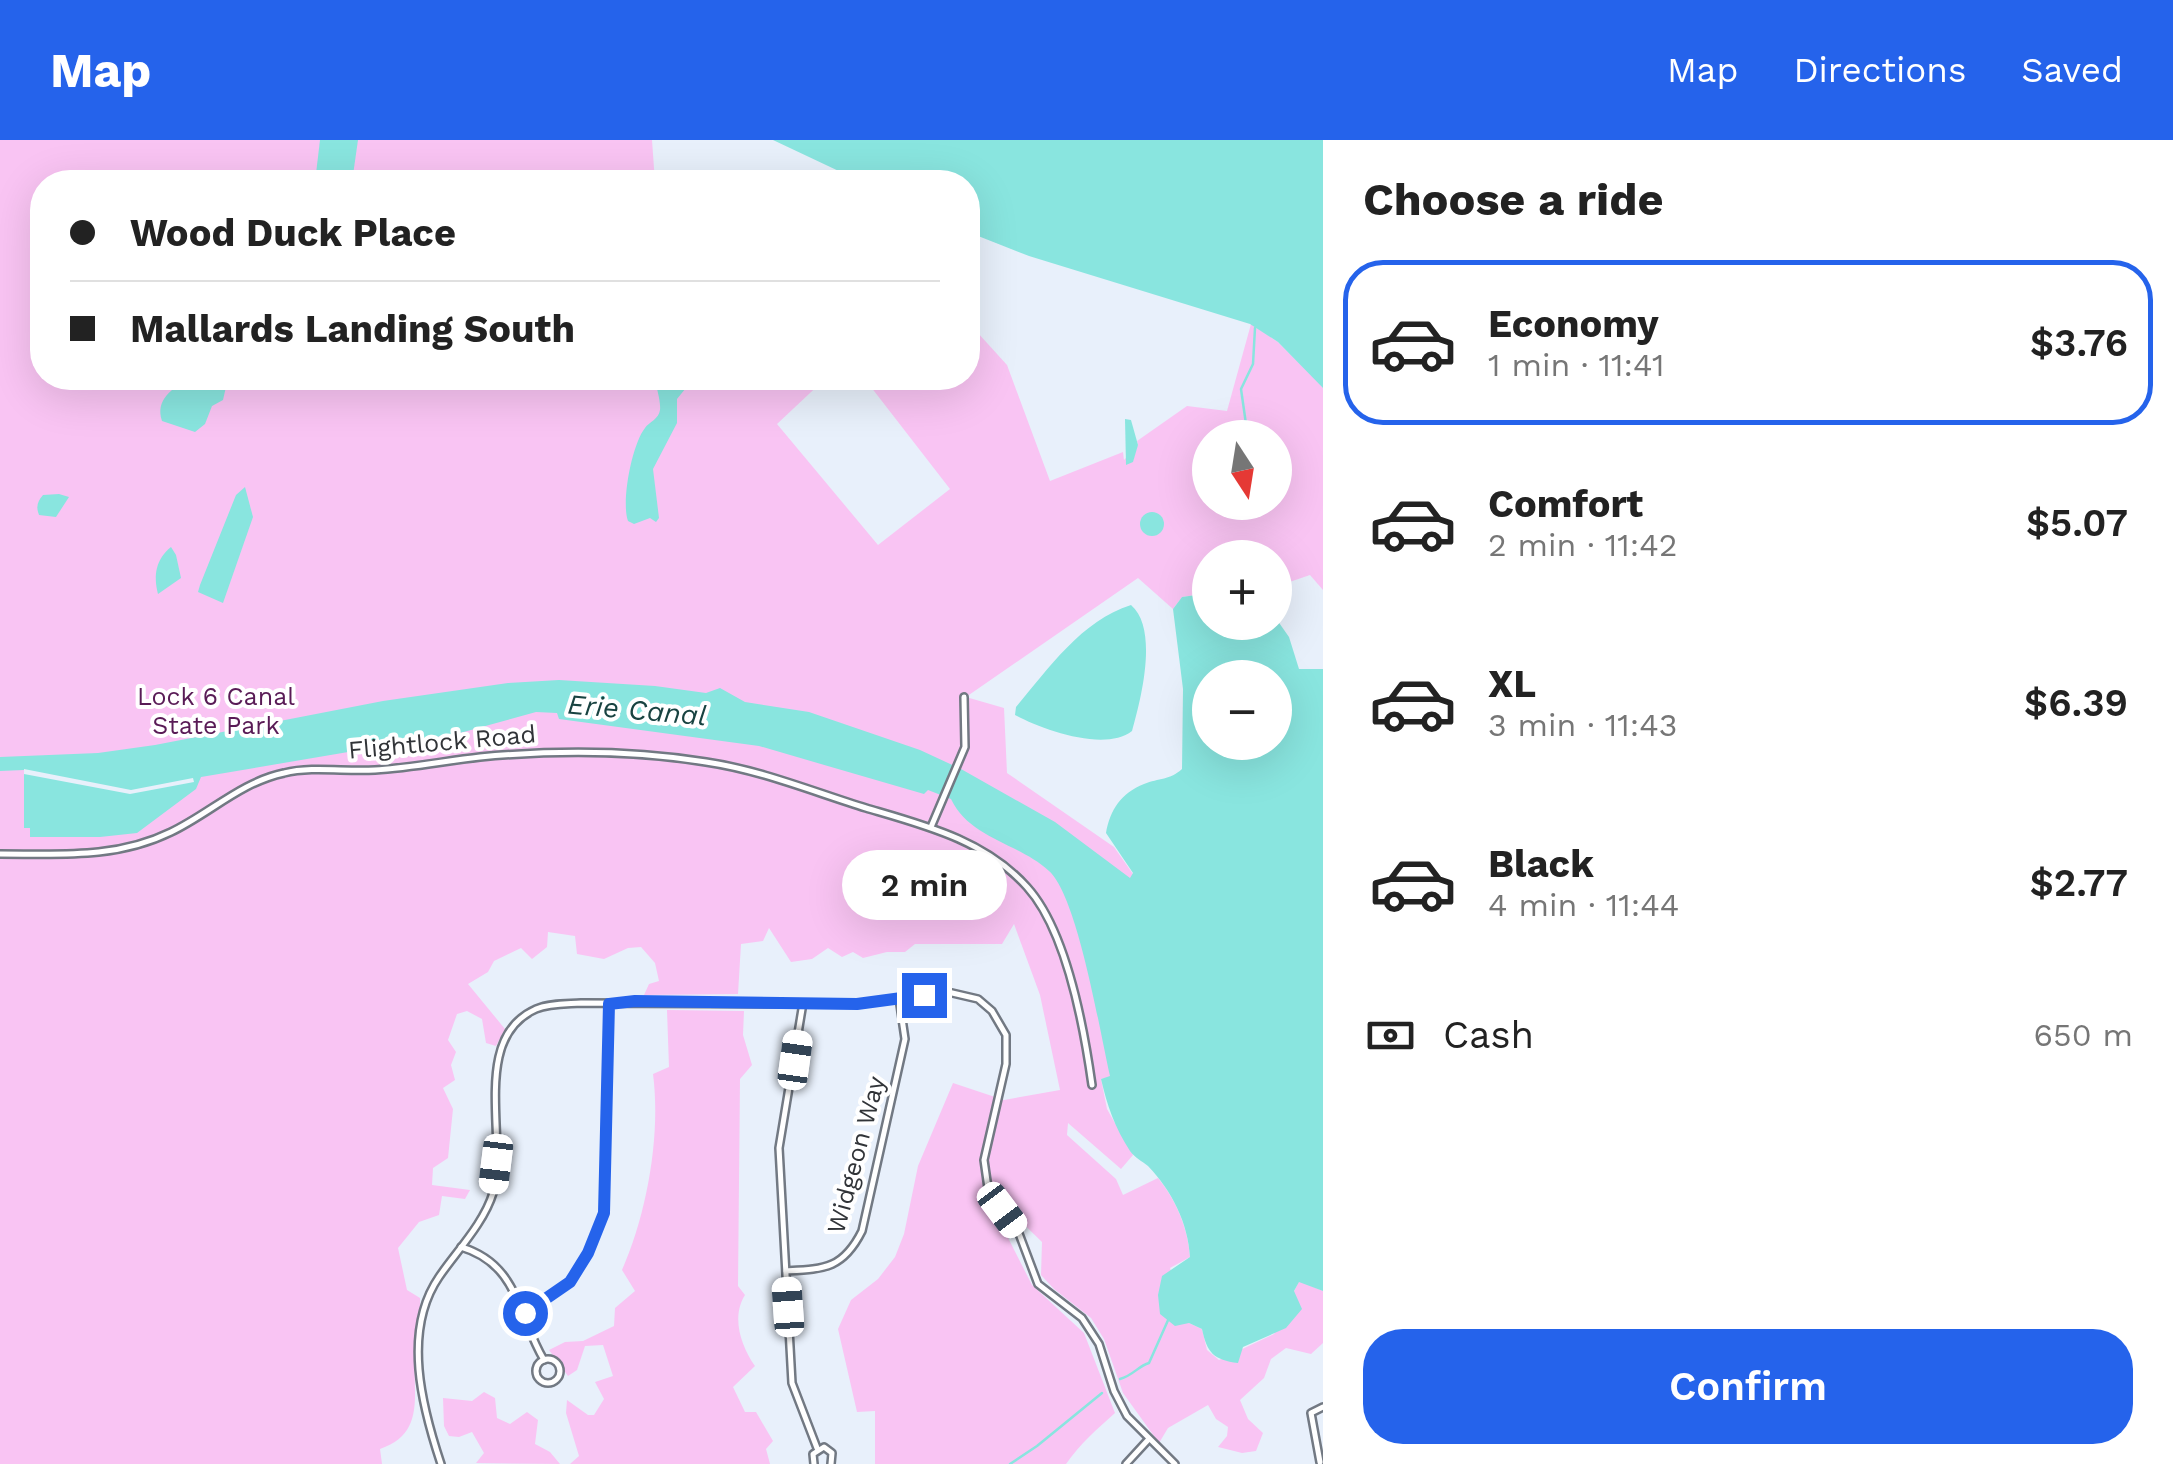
<!DOCTYPE html>
<meta charset="utf-8">
<style>
:root{--surface:#fff;--page:#f2f2f2;--text:#222;--muted:#767676;--line:#e0e0e0;--accent:#2563eb}
body{margin:0;font-family:"Work Sans",sans-serif;background:var(--page);color:var(--text);height:100vh;display:flex;flex-direction:column;font-size:38px;white-space:nowrap}
*{box-sizing:border-box;margin:0}
p{font-size:32px;color:var(--muted)}
.icon{flex:none;width:55px;height:55px;fill:none;stroke:currentColor;stroke-width:2;stroke-linecap:round;stroke-linejoin:round}
.map{position:relative;flex:1;overflow:hidden}
.panel{display:flex;flex-direction:column;background:var(--surface);width:850px}
.panel>*{flex:none}
.banner{position:absolute;left:30px;top:30px;width:950px;height:220px;border-radius:40px;box-shadow:0 10px 40px #0002;display:grid;align-content:center;height:220px;padding:0 40px;background:var(--surface)}
.needle{width:65px;rotate:168deg}
.controls{position:absolute;left:1192px;top:280px;display:grid;gap:20px}
.controls a{display:grid;place-items:center;width:100px;height:100px;border-radius:50%;background:var(--surface);box-shadow:0 10px 40px #0002;font-size:50px}
.end{position:absolute;width:45px;height:45px;margin:-22px;border:12px solid #2563eb;background:#fff;box-shadow:0 0 0 5px #fff}
.from{border-radius:50%}
.bubble{position:absolute;height:70px;border-radius:35px;background:var(--surface);box-shadow:0 10px 40px #0002;font-size:32px;font-weight:600;line-height:70px;text-align:center}
.car{position:absolute;width:30px;height:60px;margin:-30px -15px;border-radius:12px;box-shadow:0 0 8px 2px #0007;background:linear-gradient(#fff 24%,#345 0 40%,#fff 0 76%,#345 0 86%,#fff 0)}
.banner b{display:flex;align-items:center;gap:35px;height:95px;font-size:38px}
.banner b+b{border-top:2px solid var(--line)}
.banner i{width:25px;height:25px;background:var(--text)}
ul{padding:0;list-style:none}
li{display:flex;align-items:center;gap:30px;height:165px;margin:0 20px 15px;padding:0 20px;border:5px solid transparent;border-radius:40px}
li div{flex:1}
li b{display:block;font-size:38px}
li em{font-style:normal;font-weight:600}
li.current{border-color:var(--accent)}
li>.icon{width:90px;height:90px;stroke-width:1.5}
h2{padding:0 40px;font-size:45px;line-height:120px}
.pay{display:flex;align-items:center;gap:25px;height:110px;padding:0 40px;font-size:38px}
.pay p{margin-inline-start:auto}
.cta{display:flex;gap:20px;margin-top:auto;padding:20px 40px}
.cta a{flex:1;height:115px;border-radius:40px;background:var(--accent);color:#fff;font-size:40px;font-weight:600;line-height:115px;text-align:center}
header{display:flex;align-items:center;gap:60px;box-sizing:border-box;height:140px;padding:0 50px;background:var(--accent);color:#fff}
header strong{font-size:48px}
nav{display:flex;gap:55px;margin-inline-start:auto;font-size:35px}
main{display:flex;flex:1;min-height:0}
.map>svg:first-child{display:block}
</style>
<header>
<strong>Map</strong>
<nav><a>Map</a><a>Directions</a><a>Saved</a></nav>
</header>
<main>
<div class="map">
<svg width="1323" height="1324" viewBox="0 0 1323 1324">
<rect width="100%" height="100%" fill="#e8f0fb"/>
<!-- green -->
<g fill="#f9c4f3" fill-rule="evenodd">
<path d="M0,0H652L655,42H42V238H826L777,284L878,405L950,349L864,238H968V182L1007,225L1050,341L1123,312L1124,320L1138,305L1137,301L1187,266L1227,271L1251,184L1278,202L1319,243L1323,248V450L1310,435L1275,447V418H1210V453L1182,457L1173,469L1138,438L966,557L1004,568L1007,633L1114,707L1133,734L1110,937L1101,939L1107,969L1133,1015L1121,1029L1068,983L1067,995L1116,1039L1123,1055L1158,1038C1176,1060 1188,1088 1190,1117L1170,1128L1189,1183L1202,1189L1207,1210L1219,1220L1274,1194L1299,1141L1323,1151V1203L1311,1214L1286,1208L1271,1219L1264,1238L1240,1260L1248,1279L1263,1293L1256,1311L1242,1313L1218,1307L1227,1296L1228,1287L1216,1279L1208,1265L1168,1288L1159,1303L1123,1253L1104,1199L1091,1178L1054,1149L1041,1135L1042,1102L1007,1068L997,1076L1032,1145L1084,1193L1115,1273C1096,1290 1081,1303 1066,1324H875V1271L857,1272L838,1189L851,1160L878,1139L895,1117L904,1094L918,1026L953,943L1004,960L1060,950L1040,855L1014,784L1002,804H915L905,812H887L863,818L853,812L842,817L828,808L812,819L791,822L769,788L763,801L741,804L738,854L644,855L649,844L659,841L655,823L641,807L628,808L604,819L577,814L575,796L548,792L547,807L532,819L521,808L494,821L488,832L468,844L505,889L496,906L486,903L482,879L467,871L457,874L448,900L456,912L451,925L455,940L443,948L453,969L448,1018L433,1028L432,1045L470,1050L465,1059L442,1056L439,1075L419,1082L398,1108L407,1150L420,1158C421,1177 416,1195 415,1214C412,1253 427,1293 380,1309L382,1324H0ZM1210,298H1275V362H1210Z"/>
<path d="M667,870L744,871L743,895L752,925L740,939L738,1146L745,1155C731,1177 741,1206 755,1226L733,1247L745,1272H756L773,1301L766,1309L770,1324H570L579,1316L566,1273L567,1260L588,1275H594L604,1259L595,1242L613,1236L603,1205L585,1206L577,1230L568,1236L549,1210L565,1202L583,1201L614,1186L615,1168L635,1151L622,1130C647,1074 661,995 653,934L669,927Z"/>
<path d="M484,1252L495,1258L497,1278L510,1284L527,1272L538,1280L535,1304L550,1312L560,1324L476,1323L484,1313L472,1292L459,1297L449,1296L444,1286L443,1258L472,1261Z"/>
</g>
<!-- water -->
<g fill="#89e5df" fill-rule="evenodd">
<path d="M320,0H358L352,42H315Z"/>
<path d="M773,0H1323V248L1278,202L1250,184L1029,116L968,92V42H862Z"/>
<path d="M188,238H228L223,260L212,266L205,284L195,292L162,281C155,259 172,250 188,238Z"/>
<path d="M655,238H694L677,259V283L653,329L659,378L656,382L650,378L634,384L628,381C621,362 632,304 645,288C649,282 659,279 660,270C661,261 656,247 655,238Z"/>
<path d="M1125,279L1131,280L1138,305L1133,322L1126,325Z"/>
<path d="M245,347L253,377L223,463L198,452L200,445L236,355Z"/>
<path d="M59,354L69,357L56,377L39,375C36,367 37,362 43,355Z"/>
<circle cx="1152" cy="384" r="12"/>
<path d="M171,407L176,415L181,438L158,454C153,435 156,419 171,407Z"/>
<path d="M1210,453V482H1275V477L1289,497L1299,529H1323V1151L1299,1142L1294,1151L1302,1169L1286,1188L1243,1207L1238,1223C1214,1220 1207,1213 1202,1189L1189,1183L1175,1186L1160,1174L1158,1155L1162,1136L1190,1117C1188,1083 1172,1051 1148,1026C1142,1021 1135,1018 1130,1011C1115,988 1107,965 1101,939L1110,936C1100,893 1078,757 1049,731C1019,703 970,699 951,659L928,650L924,654L759,606L559,579L557,573L536,572L460,593L201,637L196,649L137,693L100,697H30V688H24V630L0,631V617L98,613L155,605L383,561L508,543L559,540L655,546L706,553L720,548L745,562L809,572L920,610L961,629L1055,682L1130,738L1133,733L1106,693C1110,670 1121,653 1144,644C1159,638 1170,640 1182,629L1183,549L1173,469L1182,457ZM1210,538H1275V602H1210Z"/>
<path d="M1131,465C1159,489 1141,559 1132,591C1105,612 1043,590 1015,575L1016,567C1048,529 1082,480 1131,465Z"/>
</g>
<!-- pier -->
<path fill="#e8f0fb" d="M24,629L131,650L193,638L194,642L130,654L24,634Z"/>
<g fill="none" stroke-linecap="round" stroke-linejoin="round">
<!-- stream -->
<g stroke="#89e5df" stroke-width="2.5">
<path d="M1248,298L1241,249L1253,224L1255,188"/>
<path d="M1120,1239C1134,1235 1138,1226 1149,1223L1169,1178"/>
<path d="M1010,1324L1037,1306L1102,1253"/>
</g>
<!-- minor casing -->
<g stroke="#727983" stroke-width="10">
<g id="minor">
<path d="M931,687L965,607L964,557"/>
<path d="M0,714C59,714 116,719 171,692C209,674 241,642 284,633C313,626 345,632 375,630C410,628 445,621 480,617C555,610 632,610 706,622C761,630 814,652 866,668C924,685 985,700 1027,747C1066,790 1084,888 1092,945"/>
<path d="M803,863L779,1008L792,1243L817,1308"/>
<path d="M461,1107C519,1124 518,1177 544,1220"/>
<path d="M786,1131C824,1129 843,1129 862,1091L905,899L899,858"/>
<path d="M525,1173L570,1142L588,1113L604,1073L609,864"/>
<circle cx="548" cy="1231" r="12"/>
<path d="M1320,1322L1311,1273L1323,1267"/>
<path d="M441,1324C422,1267 402,1191 439,1137C456,1112 484,1083 493,1053C508,998 470,898 536,869C550,863 567,864 581,863L857,864L948,852L978,859L992,871L1006,895V924L984,1020L988,1048L1018,1091L1038,1144L1082,1178L1099,1204L1114,1251L1127,1276L1175,1324"/>
<path d="M814,1324L813,1314L824,1307L832,1313L831,1324"/>
<path d="M1126,1324L1148,1300"/>
</g>
</g>
<!-- minor -->
<use href="#minor" stroke="#fff" stroke-width="5"/>
</g>
<g fill="none" stroke-linecap="round" stroke-linejoin="round">
<!-- route -->
<path stroke="#2563eb" stroke-width="12" d="M525,1173L570,1142L588,1113L604,1073L609,864L635,861L857,864L924,855"/>
</g>
<g text-anchor="middle" dominant-baseline="central" stroke-width="8" stroke-linejoin="round" paint-order="stroke">
<!-- park labels -->
<g font-size="25" fill="#591b56" stroke="#fff">
<text x="216" y="556">Lock 6 Canal<tspan x="216" dy="29">State Park</tspan></text>
</g>
<!-- street labels -->
<g font-size="25" fill="#313438" stroke="#fff">
<text transform="translate(442 602) rotate(-5)">Flightlock Road</text>
<text transform="translate(856 1015) rotate(-75)">Widgeon Way</text>
</g>
<!-- water labels -->
<g font-size="28" font-style="italic" fill="#184341" stroke="#fff">
<text transform="translate(637 570) rotate(5)">Erie Canal</text>
</g>
</g>
</svg>
<div class="controls">
<a><svg class="needle" viewBox="-14 -14 28 28"><path d="M0-13l5 13h-10z" fill="#e53935"/><path d="M0 13l5-13h-10z" fill="#767676"/></svg></a>
<a>+</a>
<a>−</a>
</div>
<i class="end from" style="left:525px;top:1173px"></i>
<i class="end" style="left:924px;top:855px"></i>
<div class="bubble" style="left:842px;top:710px;width:165px">2 min</div>
<i class="car" style="left:795px;top:920px;rotate:8deg"></i>
<i class="car" style="left:496px;top:1024px;rotate:187deg"></i>
<i class="car" style="left:1002px;top:1070px;rotate:143deg"></i>
<i class="car" style="left:788px;top:1167px;rotate:356deg"></i>
<div class="banner">
<b><i class="from"></i>Wood Duck Place</b>
<b><i></i>Mallards Landing South</b>
</div>
</div>
<section class="panel">
<h2>Choose a ride</h2>
<ul>
<li class="current"><svg class="icon" aria-label="car" viewBox="0 0 24 24"><path d="M5 17H2v-5l4-1 3-4h7l3 4 3 1v5h-3M9 17h6M6 11h13"/><circle cx="7" cy="17" r="2"/><circle cx="17" cy="17" r="2"/></svg><div><b>Economy</b><p>1 min · 11:41</p></div><em>$3.76</em></li>
<li><svg class="icon" aria-label="car" viewBox="0 0 24 24"><path d="M5 17H2v-5l4-1 3-4h7l3 4 3 1v5h-3M9 17h6M6 11h13"/><circle cx="7" cy="17" r="2"/><circle cx="17" cy="17" r="2"/></svg><div><b>Comfort</b><p>2 min · 11:42</p></div><em>$5.07</em></li>
<li><svg class="icon" aria-label="car" viewBox="0 0 24 24"><path d="M5 17H2v-5l4-1 3-4h7l3 4 3 1v5h-3M9 17h6M6 11h13"/><circle cx="7" cy="17" r="2"/><circle cx="17" cy="17" r="2"/></svg><div><b>XL</b><p>3 min · 11:43</p></div><em>$6.39</em></li>
<li><svg class="icon" aria-label="car" viewBox="0 0 24 24"><path d="M5 17H2v-5l4-1 3-4h7l3 4 3 1v5h-3M9 17h6M6 11h13"/><circle cx="7" cy="17" r="2"/><circle cx="17" cy="17" r="2"/></svg><div><b>Black</b><p>4 min · 11:44</p></div><em>$2.77</em></li>
</ul>
<div class="pay"><svg class="icon" aria-label="cash" viewBox="0 0 24 24"><path d="M3 7h18v10H3z"/><circle cx="12" cy="12" r="2"/></svg>Cash<p>650 m</p></div>
<div class="cta"><a>Confirm</a></div>
</section>
</main>
